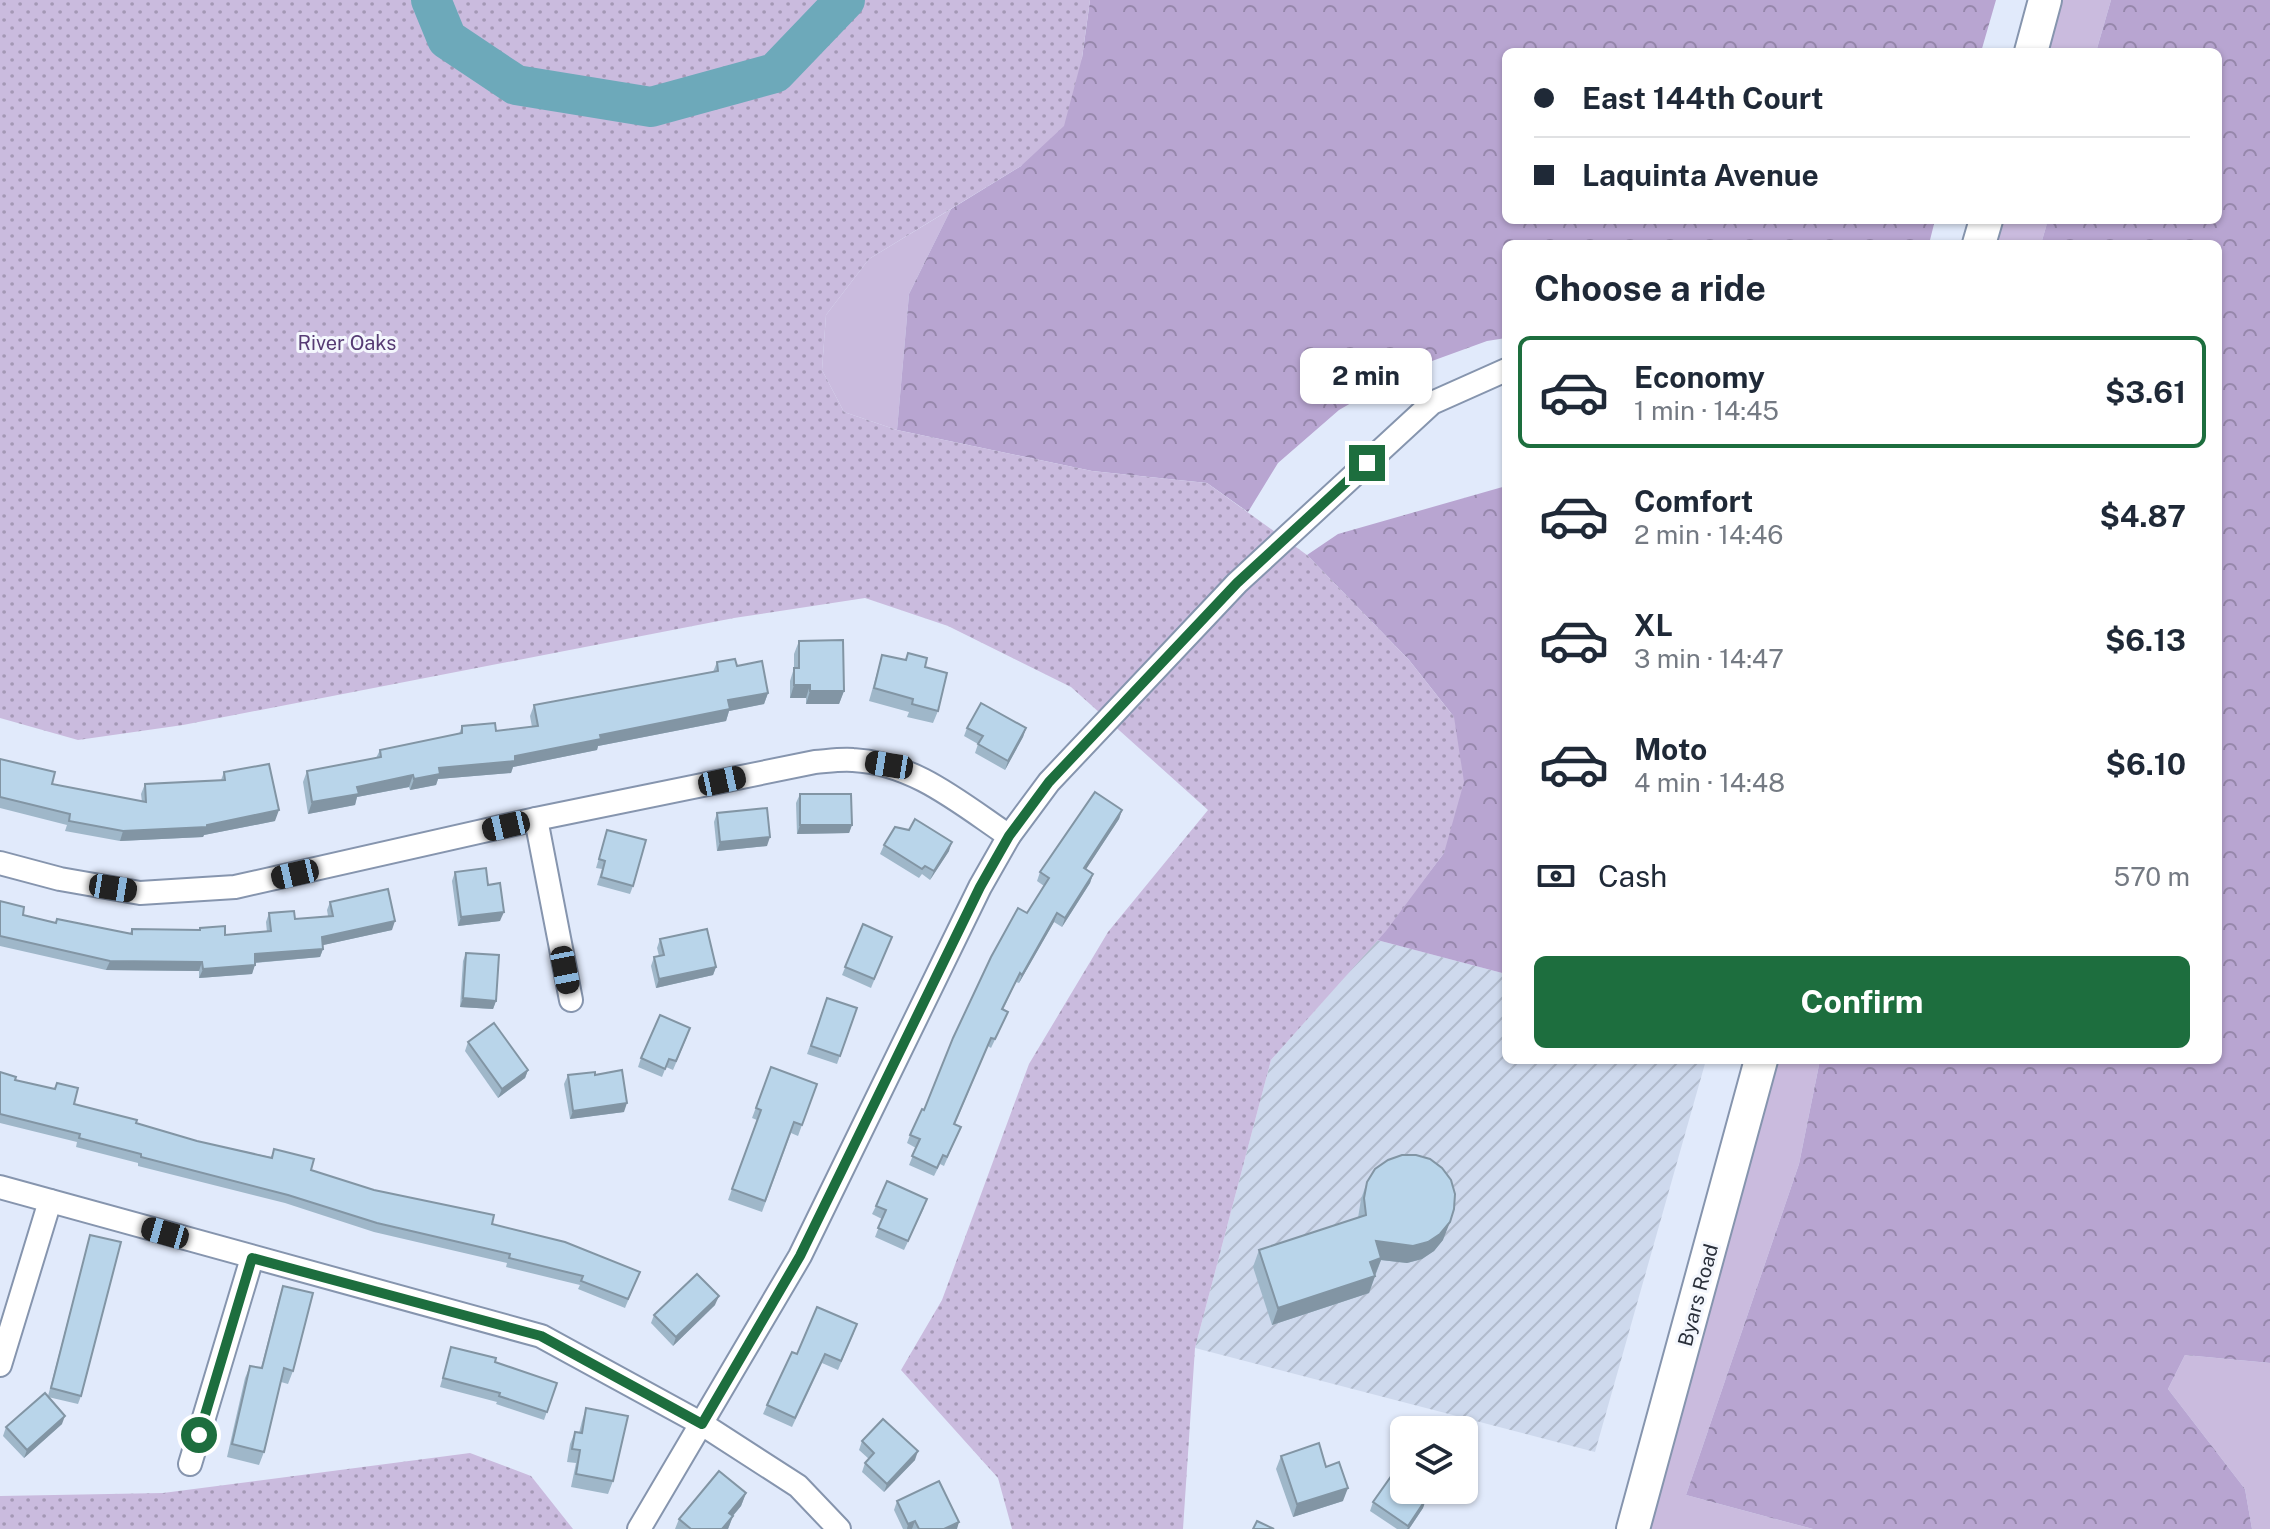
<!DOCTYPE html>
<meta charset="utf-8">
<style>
:root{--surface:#fff;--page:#f2f2f3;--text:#1f2937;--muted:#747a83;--line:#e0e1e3;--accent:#1d6e3e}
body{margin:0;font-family:"Public Sans",sans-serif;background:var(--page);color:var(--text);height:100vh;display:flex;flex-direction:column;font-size:30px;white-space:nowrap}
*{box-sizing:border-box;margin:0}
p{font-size:26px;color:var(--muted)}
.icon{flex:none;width:44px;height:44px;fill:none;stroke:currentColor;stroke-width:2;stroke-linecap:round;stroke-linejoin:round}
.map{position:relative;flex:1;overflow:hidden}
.side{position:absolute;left:1502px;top:240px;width:720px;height:824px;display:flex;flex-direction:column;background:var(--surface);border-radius:12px;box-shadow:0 2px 6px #0004}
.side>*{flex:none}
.guide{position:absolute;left:1502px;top:48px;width:720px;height:176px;border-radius:12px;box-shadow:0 2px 6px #0004;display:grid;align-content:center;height:176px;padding:0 32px;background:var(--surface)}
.controls{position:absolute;left:1390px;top:1416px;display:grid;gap:16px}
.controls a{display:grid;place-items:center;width:88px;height:88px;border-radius:12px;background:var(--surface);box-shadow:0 2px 6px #0004;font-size:40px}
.end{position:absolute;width:36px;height:36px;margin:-18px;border:10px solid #1d6e3e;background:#fff;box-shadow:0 0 0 4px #fff}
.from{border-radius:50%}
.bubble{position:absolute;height:56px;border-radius:12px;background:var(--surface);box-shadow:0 2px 6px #0004;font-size:26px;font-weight:700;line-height:56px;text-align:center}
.car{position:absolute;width:24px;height:48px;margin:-24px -12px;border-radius:10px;box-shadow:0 0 6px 2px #0007;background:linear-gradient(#222 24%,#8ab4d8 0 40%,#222 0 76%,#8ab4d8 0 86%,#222 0)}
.guide b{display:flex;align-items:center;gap:28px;height:76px;font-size:30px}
.guide b+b{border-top:2px solid var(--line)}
.guide i{width:20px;height:20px;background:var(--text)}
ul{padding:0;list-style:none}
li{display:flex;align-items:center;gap:24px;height:112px;margin:0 16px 12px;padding:0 16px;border:4px solid transparent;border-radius:12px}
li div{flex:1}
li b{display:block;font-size:30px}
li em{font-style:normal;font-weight:700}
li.on{border-color:var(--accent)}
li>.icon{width:72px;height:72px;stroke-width:1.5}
h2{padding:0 32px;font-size:36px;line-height:96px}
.pay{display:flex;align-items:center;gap:20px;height:88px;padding:0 32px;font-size:30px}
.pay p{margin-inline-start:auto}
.button{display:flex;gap:16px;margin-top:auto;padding:16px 32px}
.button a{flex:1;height:92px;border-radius:12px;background:var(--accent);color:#fff;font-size:32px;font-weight:700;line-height:92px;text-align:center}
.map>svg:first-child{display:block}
</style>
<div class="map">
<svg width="2270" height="1529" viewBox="0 0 2270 1529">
<defs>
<pattern id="industrial-furrows" width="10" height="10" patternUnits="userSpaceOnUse" patternTransform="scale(2)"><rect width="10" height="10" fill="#ced9ed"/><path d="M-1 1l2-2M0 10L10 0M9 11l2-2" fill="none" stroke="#b1bbcc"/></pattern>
<pattern id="forest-crowns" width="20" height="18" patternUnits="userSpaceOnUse" patternTransform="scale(2)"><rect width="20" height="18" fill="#b8a5d1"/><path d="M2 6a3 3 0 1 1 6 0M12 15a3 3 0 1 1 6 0" fill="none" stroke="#9687ab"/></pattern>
<pattern id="park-dots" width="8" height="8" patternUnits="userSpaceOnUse" patternTransform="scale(2)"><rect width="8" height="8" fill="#cabbde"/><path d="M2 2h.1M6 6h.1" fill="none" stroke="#a498b5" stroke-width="1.8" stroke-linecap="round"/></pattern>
</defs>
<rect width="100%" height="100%" fill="#e1eafb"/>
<!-- industrial -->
<path fill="url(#industrial-furrows)" d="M1377,940L1506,974V1060H1706L1595,1452L1195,1348L1271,1060Z"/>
<!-- green -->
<g fill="#cabbde">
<path d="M2061,0H2111L2096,52H2047Z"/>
<path d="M951,209L909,294L897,430L844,412L822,370L826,315L869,259Z"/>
<path d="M2002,220H2048L2041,244H1995Z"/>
<path d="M1775,1060H1820L1799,1164L1686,1495L1813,1529H1651L1655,1503Z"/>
<path d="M2185,1355L2270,1363V1529H2252L2245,1489L2168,1389Z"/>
</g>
<!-- forest -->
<g fill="url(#forest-crowns)">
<path d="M1090,0H1996L1981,52H1506V220H1935L1929,244H1506V338L1487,341L1410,369L1339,410L1278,463L1248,512L1207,483L1092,471L897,430L909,294L951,209L1021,166L1082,58Z"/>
<path d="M2111,0H2270V1363L2185,1355L2168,1389L2245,1489L2252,1529H1813L1686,1495L1799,1164L1820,1060H2218V244H2041L2048,220H2218V52H2096Z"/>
<path d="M1506,486V974L1377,940L1444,853L1454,717L1409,660L1307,555L1338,534Z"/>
</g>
<!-- park -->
<g fill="url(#park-dots)">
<path d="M0,0H1090L1082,58L1064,126L1021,166L869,259L826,315L822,370L844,412L897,430L1092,471L1207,483L1307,555L1409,660L1454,717L1464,782L1444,853L1386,931L1271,1060L1195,1348L1183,1529H1012L998,1478L901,1370L942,1300L1029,1064L1108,932L1208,810L1071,687L948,626L865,598L734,618L183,725L78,740L0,718Z"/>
<path d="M470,1453L531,1476L573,1529H0V1496L163,1493Z"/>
</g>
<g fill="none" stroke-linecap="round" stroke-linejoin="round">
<!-- river -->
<path stroke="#6da9ba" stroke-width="40" d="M431,0L447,39L516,85L651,107L775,73L845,0"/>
<!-- street casing -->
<g stroke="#8695ae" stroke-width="26">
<g id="street">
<path d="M536,819L571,1000"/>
<path d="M0,863L60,879L140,893L235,887L536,819L815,762C828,761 841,759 853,760C914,763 960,803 1009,836"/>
<path d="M0,1187L541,1336L702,1424L798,1486L839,1529"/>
<path d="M0,1365L50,1201"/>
<path d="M190,1464L252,1258"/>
<path d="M639,1529L800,1256L980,887L1009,836L1049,782L1237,583L1432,403L1506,370"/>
</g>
</g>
<!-- secondary casing -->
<g stroke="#8695ae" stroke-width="36">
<g id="secondary">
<path d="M2031,52L2045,0"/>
<path d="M1979,244L1986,220"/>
<path d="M1633,1529L1761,1060"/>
</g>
</g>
<!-- street -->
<use href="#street" stroke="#fff" stroke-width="22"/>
<!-- secondary -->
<use href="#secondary" stroke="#fff" stroke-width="32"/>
</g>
<!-- wall -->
<g fill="#9fb7c9">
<path d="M799,641L844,691L839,704H806V698H790V681L794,668V654Z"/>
<path d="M882,655L925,667L938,711L933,723L907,717L909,712L869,701Z"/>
<path d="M717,662L737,666L768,693L764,704L729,711L726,721L598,746L597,750L513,767L511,773L438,779L436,785L410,790L409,787L357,797L355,805L308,814L303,782L307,771L376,758L380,750L459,734L462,726L496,731L532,727L530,716L534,705L713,672Z"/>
<path d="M967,728H1026L1023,737L1005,770L975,753L978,744L964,736Z"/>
<path d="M0,759L52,784L142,802L141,794L145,784L221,780L224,772L275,821L204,835L203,837L120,841L65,831L67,825L0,808Z"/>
<path d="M800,794L852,825L849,833L797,834L796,803Z"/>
<path d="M1122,810L1119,819L1086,869L1093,874L1090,883L1062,927L1054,922L1019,983L1016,982L1003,1010L1004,1021L991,1048L988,1046L955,1124L961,1127L944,1166L940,1164L934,1176L909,1165L916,1148L907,1143L910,1135L924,1110L1027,913L1044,886L1037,881L1040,872Z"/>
<path d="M717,813L767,846L717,851L714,822Z"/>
<path d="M607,830L633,886L630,894L597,885L602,869L596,868Z"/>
<path d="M884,845L949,851L930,880L922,874L919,878L880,854Z"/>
<path d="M455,872L488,885L500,921L458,926L452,881Z"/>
<path d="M0,901L23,915L56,923L130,933L132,929L199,930L200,928L225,935L267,932L266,922L269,913L295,919L328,916L327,910L330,902L392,930L323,945V949L320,957L255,963L252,974L199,978V971L106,970L0,946Z"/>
<path d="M863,924L892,937L871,988L842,975Z"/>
<path d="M660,939L716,967L713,975L656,988L651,966L654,957L659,956L657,948Z"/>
<path d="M466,953L496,1001L493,1009L460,1007L463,961Z"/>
<path d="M827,998L857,1008L837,1064L807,1054Z"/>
<path d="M687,1037L673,1070L666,1067L662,1077L638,1067L641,1058Z"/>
<path d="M468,1042L528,1070L525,1078L498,1098L465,1051Z"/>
<path d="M771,1067L817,1084L798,1136L791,1133L762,1212L728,1200L757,1120L752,1118Z"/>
<path d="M0,1072L15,1080L54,1089L57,1083L74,1104L197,1141L271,1157L274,1149L311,1170L374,1190L492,1224L640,1272L625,1308L578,1289L580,1285L506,1267L507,1263L374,1232L285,1203L138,1166V1163L76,1147L77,1142L0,1123Z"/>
<path d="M568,1075H595L624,1112L570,1119L564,1084Z"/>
<path d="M1367,1182L1443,1240L1434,1251L1422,1259L1407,1263L1381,1260L1369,1293L1272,1325L1253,1267L1259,1250L1358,1218L1361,1199Z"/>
<path d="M876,1206L924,1208L904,1250L875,1237L882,1219L872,1214Z"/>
<path d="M90,1235L81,1396L78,1404L48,1397L62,1424L24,1458L3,1436L6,1427L48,1396Z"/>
<path d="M283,1286L293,1371L288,1384L281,1382L264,1452L259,1465L227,1457L245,1378L250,1366L261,1368L279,1298Z"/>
<path d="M715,1305L673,1346L651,1323L654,1315Z"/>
<path d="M854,1333L838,1370L822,1363L792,1427L763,1414L767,1405L797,1354Z"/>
<path d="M451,1347L557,1383L544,1420L496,1404L497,1402L440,1387Z"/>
<path d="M586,1408L613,1481L608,1494L571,1487L576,1463L567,1462L570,1444L575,1432L579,1433L582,1421Z"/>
<path d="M862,1441L915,1460L884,1492L862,1472L865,1463L869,1459L859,1450Z"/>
<path d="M1281,1456L1326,1467L1343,1501L1293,1517L1276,1469Z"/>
<path d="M746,1493L741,1506L733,1516L728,1529H675L679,1519Z"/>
<path d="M1426,1499L1423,1508L1409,1529H1397L1370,1511L1373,1502Z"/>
<path d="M897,1501L957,1529H903L894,1510Z"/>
</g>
<!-- shaded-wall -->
<g fill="#8295a4">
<path d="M794,685H810L806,698H790Z"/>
<path d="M810,691H844L839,704H806Z"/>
<path d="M768,693L764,704L729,711L726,721L598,746L597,750L513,767L511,773L438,779L436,785L410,790L414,779L439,768L515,756L728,700Z"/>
<path d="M1026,728L1023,737L1005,770L1008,761Z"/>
<path d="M413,775L409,787L357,797L355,805L308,814L312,802L357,787Z"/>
<path d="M279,810L275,821L204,835L203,837L120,841L123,831L207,825Z"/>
<path d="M1122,810L1119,819L1081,877L1084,868Z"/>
<path d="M800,825H852L849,833L797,834Z"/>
<path d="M770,837L767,846L717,851L720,842Z"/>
<path d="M952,842L949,851L930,880L934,871Z"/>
<path d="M1093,874L1090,883L1062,927L1065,918Z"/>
<path d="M504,912L500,921L458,926L461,917Z"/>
<path d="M1057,913L1054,922L1019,983L1022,975Z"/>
<path d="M395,921L392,930L319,946L322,937Z"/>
<path d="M323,949L320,957L251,963L255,954Z"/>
<path d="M110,961L202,962L199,971L106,970Z"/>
<path d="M255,965L252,974L199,978L203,969Z"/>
<path d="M716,967L713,975L656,988L659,979Z"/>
<path d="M463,998L496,1001L493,1009L460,1007Z"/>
<path d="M528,1070L525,1078L498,1098L502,1089Z"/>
<path d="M627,1103L624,1112L570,1119L573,1111Z"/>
<path d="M1450,1222L1443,1240L1434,1251L1422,1259L1407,1263L1381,1260L1375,1275L1370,1262L1376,1241Z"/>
<path d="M1375,1276L1369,1293L1272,1325L1278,1308Z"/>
<path d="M719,1296L715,1305L673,1346L676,1337Z"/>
<path d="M65,1416L62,1424L24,1458L27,1450Z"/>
<path d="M918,1451L915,1460L884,1492L887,1484Z"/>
<path d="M1348,1488L1343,1501L1293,1517L1297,1504Z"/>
<path d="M746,1493L741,1506L724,1526L729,1513Z"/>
<path d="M1426,1499L1423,1508L1409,1529H1407Z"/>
<path d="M733,1516L728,1529H722Z"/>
<path d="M915,1521L912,1529H907L908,1524Z"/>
<path d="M959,1522L957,1529H944Z"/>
</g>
<!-- building -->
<g fill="#b9d5ea" stroke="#8295a4" stroke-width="2">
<path d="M843,640L844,691H810V685H794V668H799V641Z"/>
<path d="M908,653L927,658L925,667L947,673L938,711L912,704L913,699L874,688L882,655L906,660Z"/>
<path d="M735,659L737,666L762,661L768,693L728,700L730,709L600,735L601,739L515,756V761L439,768L440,774L414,779L413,775L357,787L359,794L312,802L307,771L381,757L380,750L462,733V726L495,723L496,731L538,726L534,705L718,671L717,662Z"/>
<path d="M981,703L1026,728L1008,761L978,744L983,736L967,728Z"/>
<path d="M0,759L55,772L52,784L146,802L145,784L225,780L224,772L269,764L279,810L207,825V827L123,831L69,821L70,814L0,797Z"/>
<path d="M1095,792L1122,810L1084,868L1093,874L1065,918L1057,913L1022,975L1020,973L1002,1009L1008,1012L995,1039L991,1038L954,1124L961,1127L947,1157L943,1155L937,1168L912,1156L920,1139L910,1135L922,1109L924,1110L953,1038L991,957L1018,908L1027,913L1049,878L1040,872Z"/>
<path d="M800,794H851L852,825H800Z"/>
<path d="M767,808L770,837L720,842L717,813Z"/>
<path d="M915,819L952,842L934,871L925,866L922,869L884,845L895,827L909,830Z"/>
<path d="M607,830L646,840L633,886L601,877L605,861L599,859Z"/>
<path d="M486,868L488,885L500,883L504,912L461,917L455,872Z"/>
<path d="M388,889L395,921L322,937L323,949L255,954V965L203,969L202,962L110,961L0,936V901L24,907L23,915L56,923L57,919L132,934V929L200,930V928L225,926V935L271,931L269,913L294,911L295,919L333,916L330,902Z"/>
<path d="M863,924L892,937L874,979L845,967Z"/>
<path d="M707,929L716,967L659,979L654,957L664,955L660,939Z"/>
<path d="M466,953L499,955L496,1001L463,998Z"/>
<path d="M827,998L857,1008L840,1056L811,1046Z"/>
<path d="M660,1015L690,1028L676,1061L669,1059L665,1069L641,1058Z"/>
<path d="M494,1023L528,1070L502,1089L468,1042Z"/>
<path d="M771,1067L817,1084L802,1125L794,1122L765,1201L732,1189L761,1110L756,1108Z"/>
<path d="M622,1070L627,1103L573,1111L568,1075L595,1072V1075Z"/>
<path d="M0,1072L16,1077L15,1080L55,1089L57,1083L78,1088L74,1104L137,1120L136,1123L197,1141L272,1158L274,1149L314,1159L311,1170L374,1190L494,1215L492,1224L565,1242L640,1272L628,1299L581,1281L583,1276L509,1258L510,1254L377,1223L288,1195L141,1157V1154L79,1138L80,1134L0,1114Z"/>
<path d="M1402,1155H1416L1430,1159L1442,1168L1451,1180L1455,1194L1454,1209L1450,1222L1440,1234L1428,1242L1413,1246L1376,1241L1381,1258L1370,1262L1375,1276L1278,1308L1259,1250L1366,1215L1364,1198L1367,1182L1375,1169L1388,1160Z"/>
<path d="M887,1181L927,1199L908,1241L878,1228L886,1210L876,1206Z"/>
<path d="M90,1235L121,1242L81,1396L51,1388Z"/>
<path d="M697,1274L719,1296L676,1337L654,1315Z"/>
<path d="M283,1286L313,1293L293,1371L284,1368L264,1452L232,1444L250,1366L262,1368Z"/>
<path d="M817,1307L857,1324L841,1361L825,1354L795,1418L767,1405L792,1352L797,1354Z"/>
<path d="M451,1347L496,1358L495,1362L557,1383L547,1412L499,1396L500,1393L443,1378Z"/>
<path d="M45,1393L65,1416L27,1450L6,1427Z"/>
<path d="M586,1408L628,1416L613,1481L576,1474L580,1450L572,1449L575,1432L582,1433Z"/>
<path d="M883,1419L918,1451L887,1484L865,1463L874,1453L862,1441Z"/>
<path d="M1319,1443L1326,1467L1339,1462L1348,1488L1297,1504L1281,1456Z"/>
<path d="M719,1471L746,1493L729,1513L733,1516L722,1529H691L679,1519Z"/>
<path d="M1392,1475L1404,1484V1490H1413L1426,1499L1408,1526L1373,1502Z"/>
<path d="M939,1481L959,1522L944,1529H919L915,1521L908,1524L897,1501Z"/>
<path d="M1257,1521L1274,1529H1253Z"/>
</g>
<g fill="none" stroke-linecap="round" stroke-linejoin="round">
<!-- route -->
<path stroke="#1d6e3e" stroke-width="10" d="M199,1435L252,1258L541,1336L702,1424L800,1256L980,887L1009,836L1049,782L1237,583L1367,463"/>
</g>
<g text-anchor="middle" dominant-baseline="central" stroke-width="6" stroke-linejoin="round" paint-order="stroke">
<!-- park labels -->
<g font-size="20" fill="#563b74" stroke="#f4f7fd">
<text x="347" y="343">River Oaks</text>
</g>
<!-- street labels -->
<g font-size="20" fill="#292f3a" stroke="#f4f7fd">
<text transform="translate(1698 1295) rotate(-75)">Byars Road</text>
</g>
</g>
</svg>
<div class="controls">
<a><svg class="icon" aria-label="layers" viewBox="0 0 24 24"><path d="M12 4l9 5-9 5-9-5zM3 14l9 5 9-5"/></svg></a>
</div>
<i class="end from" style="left:199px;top:1435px"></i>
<i class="end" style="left:1367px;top:463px"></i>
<div class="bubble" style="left:1300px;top:348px;width:132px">2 min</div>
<i class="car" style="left:889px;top:765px;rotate:279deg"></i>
<i class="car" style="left:722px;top:781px;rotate:78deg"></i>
<i class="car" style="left:506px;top:826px;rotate:257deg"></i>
<i class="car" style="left:295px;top:874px;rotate:257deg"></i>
<i class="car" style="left:113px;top:888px;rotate:99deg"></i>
<i class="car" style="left:565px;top:970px;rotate:169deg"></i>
<i class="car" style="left:165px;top:1233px;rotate:286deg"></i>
<div class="guide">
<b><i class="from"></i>East 144th Court</b>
<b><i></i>Laquinta Avenue</b>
</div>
<section class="side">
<h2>Choose a ride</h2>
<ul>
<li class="on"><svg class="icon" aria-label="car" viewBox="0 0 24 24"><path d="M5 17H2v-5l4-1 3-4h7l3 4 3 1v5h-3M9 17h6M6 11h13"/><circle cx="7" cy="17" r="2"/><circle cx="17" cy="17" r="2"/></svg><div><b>Economy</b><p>1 min · 14:45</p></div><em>$3.61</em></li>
<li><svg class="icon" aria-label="car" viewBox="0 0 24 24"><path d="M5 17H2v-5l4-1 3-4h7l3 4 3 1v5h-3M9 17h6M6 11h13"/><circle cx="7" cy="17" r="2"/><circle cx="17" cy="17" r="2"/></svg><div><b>Comfort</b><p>2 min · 14:46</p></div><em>$4.87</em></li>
<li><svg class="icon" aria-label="car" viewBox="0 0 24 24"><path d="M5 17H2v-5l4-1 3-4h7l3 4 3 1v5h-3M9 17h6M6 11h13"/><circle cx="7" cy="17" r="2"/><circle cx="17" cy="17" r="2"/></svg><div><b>XL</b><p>3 min · 14:47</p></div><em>$6.13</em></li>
<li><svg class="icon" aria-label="car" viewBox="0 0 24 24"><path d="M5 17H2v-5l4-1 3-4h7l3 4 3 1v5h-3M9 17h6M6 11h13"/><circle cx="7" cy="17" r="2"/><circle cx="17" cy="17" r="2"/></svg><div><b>Moto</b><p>4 min · 14:48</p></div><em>$6.10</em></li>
</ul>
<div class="pay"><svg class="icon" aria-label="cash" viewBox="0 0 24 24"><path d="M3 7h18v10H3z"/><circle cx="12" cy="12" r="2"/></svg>Cash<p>570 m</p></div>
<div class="button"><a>Confirm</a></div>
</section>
</div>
